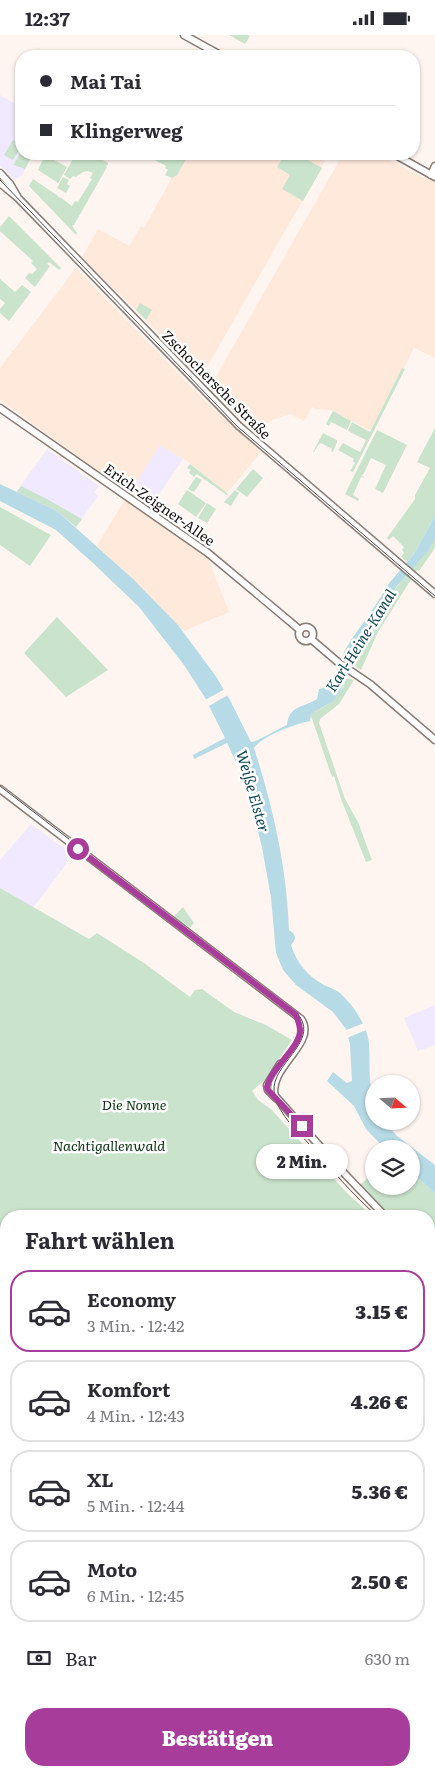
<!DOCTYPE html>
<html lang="de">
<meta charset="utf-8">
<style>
:root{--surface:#fff;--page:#f7f7f7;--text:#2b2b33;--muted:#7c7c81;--line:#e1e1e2;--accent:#a83c9b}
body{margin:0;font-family:Literata,serif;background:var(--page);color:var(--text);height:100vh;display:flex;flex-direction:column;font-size:19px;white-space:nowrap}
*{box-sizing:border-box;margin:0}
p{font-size:16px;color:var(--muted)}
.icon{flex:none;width:28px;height:28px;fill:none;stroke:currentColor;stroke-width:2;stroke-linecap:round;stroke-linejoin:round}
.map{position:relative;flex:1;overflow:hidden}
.sheet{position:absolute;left:0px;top:1175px;width:435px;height:566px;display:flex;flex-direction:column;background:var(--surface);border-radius:20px 20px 0 0;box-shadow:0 1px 4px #0004}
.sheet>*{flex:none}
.banner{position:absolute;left:15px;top:15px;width:405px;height:110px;border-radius:20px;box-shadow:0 1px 4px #0004;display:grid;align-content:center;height:110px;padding:0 25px;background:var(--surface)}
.needle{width:32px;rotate:109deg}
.buttons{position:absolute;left:365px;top:1040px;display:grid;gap:10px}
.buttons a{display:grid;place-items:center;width:55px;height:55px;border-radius:50%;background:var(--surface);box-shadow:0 1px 4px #0004;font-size:25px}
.end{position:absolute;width:22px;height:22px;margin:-11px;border:6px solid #a83c9b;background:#fff;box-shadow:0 0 0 2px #fff}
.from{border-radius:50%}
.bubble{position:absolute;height:35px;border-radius:18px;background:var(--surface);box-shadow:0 1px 4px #0004;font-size:16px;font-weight:800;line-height:35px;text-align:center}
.banner b{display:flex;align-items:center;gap:18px;height:48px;font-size:19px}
.banner b+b{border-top:1px solid var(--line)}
.banner i{width:12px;height:12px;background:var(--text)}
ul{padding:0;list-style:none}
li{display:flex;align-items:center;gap:15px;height:82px;margin:0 10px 8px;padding:0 15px;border:2px solid var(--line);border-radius:20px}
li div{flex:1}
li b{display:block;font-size:19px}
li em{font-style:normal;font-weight:800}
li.on{border-color:var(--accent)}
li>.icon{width:45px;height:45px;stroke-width:1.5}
h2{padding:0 25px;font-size:22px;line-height:60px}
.pay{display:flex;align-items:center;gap:12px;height:55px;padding:0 25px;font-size:19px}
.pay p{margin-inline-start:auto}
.cta{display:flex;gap:10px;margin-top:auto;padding:10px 25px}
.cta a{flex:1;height:58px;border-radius:20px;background:var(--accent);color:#fff;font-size:20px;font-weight:800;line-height:58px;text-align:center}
.status{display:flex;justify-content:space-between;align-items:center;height:35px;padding:0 25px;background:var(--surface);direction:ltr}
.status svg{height:14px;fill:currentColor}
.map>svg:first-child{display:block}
</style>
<div class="status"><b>12:37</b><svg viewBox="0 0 49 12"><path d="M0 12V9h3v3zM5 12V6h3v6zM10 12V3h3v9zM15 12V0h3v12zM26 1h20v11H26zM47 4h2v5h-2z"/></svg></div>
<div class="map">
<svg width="435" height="1741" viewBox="0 0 435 1741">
<rect width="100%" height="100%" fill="#fff5f0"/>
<!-- commercial -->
<g fill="#fee9db">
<path d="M185,119H312L325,126L202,341L82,222L98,194L129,211L141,191L144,193Z"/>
<path d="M343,119H379L422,142L435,146V323L414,313L371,396L330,375L315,374L313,371L304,386L290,379L273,385L253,398L210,352Z"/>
<path d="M76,233L197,358L261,417L227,458L187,426L160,410L129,458L0,365V333Z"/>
<path d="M125,464L208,523L229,577L184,596L133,544L97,511Z"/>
</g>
<!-- education -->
<g fill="#f1e9ff">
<path d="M0,60L21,72V117L13,130L25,134L23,140L14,145L0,130Z"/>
<path d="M160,410L183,424L156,464L135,449Z"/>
<path d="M47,414L99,451L94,457L98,461L76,492L57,476L16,457Z"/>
<path d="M31,789L73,820L33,873L0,853V825Z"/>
<path d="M435,970V1010L418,1016L404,983Z"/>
<path d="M76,1735H101L100,1741H76Z"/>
</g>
<!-- green -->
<g fill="#cae3cc">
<path d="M229,0H248L250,1L245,9Z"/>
<path d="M13,105L21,110V112L13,125L4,120Z"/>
<path d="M21,117V119H33L25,134L13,130Z"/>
<path d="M64,119H92L108,128V130L105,131L107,132L74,190L72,191L77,198L76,200L29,151L33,144L58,161L59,163L60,162L72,171L75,166L78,167L92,144L90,143L93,138C86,134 81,137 76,142L73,141L70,144L64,140L73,124Z"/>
<path d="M151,119H189L177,140L172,143L165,140L168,135L165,133L166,131L149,122Z"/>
<path d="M285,119H297L322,133L303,166L282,154L290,140L277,132Z"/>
<path d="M45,120L67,132L58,148L38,135Z"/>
<path d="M63,142L69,145L67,149L70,151L66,158L57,153Z"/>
<path d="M9,181L61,233L59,235L49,227L47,229L50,231L35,252L25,243L29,238L32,239L37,234L31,228L33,226L0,196V192Z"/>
<path d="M0,244L15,257L22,250L31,257L9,286L0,278V274L5,268L0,264Z"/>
<path d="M140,268L152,275L146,285L136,275Z"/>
<path d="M402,333L405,334L353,437L350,436L355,428L353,426L354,424L338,415L343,408L360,417L366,405L348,396L352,387L370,397Z"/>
<path d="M333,376L351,386L347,395L331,387L329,391L326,389Z"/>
<path d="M435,393V481L414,519L407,527L401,522L404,518L402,515L404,512L393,501L389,505L387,503L415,464V460L430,433L417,427Z"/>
<path d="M377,395L407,410L383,458L375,454L386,430L371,423L363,440H361L365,443L361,442L353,460L359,464L358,466L345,459Z"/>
<path d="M323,398L337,405V407L333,417L331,416L332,414L321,408L319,409L314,417H313Z"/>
<path d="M190,429L227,458L228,461L197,439L194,442L189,438L191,435L187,433Z"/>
<path d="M253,434L263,443L247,462L236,454Z"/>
<path d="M196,442L202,445L194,457L188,454Z"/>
<path d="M21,451L45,463L82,484L76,492L57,476L17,457Z"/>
<path d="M187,455L206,468L196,482L178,469Z"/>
<path d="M235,455L239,458L231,471L224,467Z"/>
<path d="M207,468L216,474L207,488L198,483Z"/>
<path d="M0,472L51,500L30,531L0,510Z"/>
<path d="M435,504V513L419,536L417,535L412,543L378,597L361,635L351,629C366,602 381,574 399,549C411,534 425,521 435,504Z"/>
<path d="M57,582L108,635L66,662L24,618Z"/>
<path d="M346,643L354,645L339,669L320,684L319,688L345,764L358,787L372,825L366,827L341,764L334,741L332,742L311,681V679C327,670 342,663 346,643Z"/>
<path d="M0,853L89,904L97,898L144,928L190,962L195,955L202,954L234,977L266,990L292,1005L265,1045L252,1056L258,1065L271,1074L346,1157L372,1181H6V1312H0Z"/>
<path d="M183,872L194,888L190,893L173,882Z"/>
<path d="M374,1137V1151H411V1137L435,1158V1220L429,1216V1181H389L359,1151Z"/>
<path d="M429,1231L435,1236V1316L429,1318Z"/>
<path d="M6,1382V1441L0,1434V1385Z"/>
<path d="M0,1447L6,1453V1622L0,1627Z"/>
<path d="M429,1523L435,1539V1678L429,1680Z"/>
<path d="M6,1631V1704H0V1636Z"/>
<path d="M435,1690V1741H334V1735H429V1692Z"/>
<path d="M101,1735H164L174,1736V1741H100Z"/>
</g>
<!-- water -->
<g fill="#b6dbe6">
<path d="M0,449L57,476L133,544L178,590L215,640L230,665L251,707C259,706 277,694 287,690C289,670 303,673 317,664L319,654L326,652L339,633L344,617L351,605L375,571L390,547L414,519L435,481V504L428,516L397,551L351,629L340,658L333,666L311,679L310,686C295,689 262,701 254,713C273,772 287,833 289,895C296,899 297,904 291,910C297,929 308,941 324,950C330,953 337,955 341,959C354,971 368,992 369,1009C370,1021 369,1032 370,1044C371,1058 374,1072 374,1086H383L397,1101L435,1130V1158L411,1137V1114H385L366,1094L354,1071L327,1046L333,1037L347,1048L352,1046L350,1009L346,994L333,977L296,950L283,935L276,918L271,863L262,812L241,732L235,725L227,708L194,724L193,720L225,703L204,661L184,630L139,572L94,529L56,495L0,466Z"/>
<path d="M435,1316V1354L429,1356V1318Z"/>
<rect x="0" y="1326" width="6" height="34"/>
</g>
<!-- pier -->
<g fill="#fff5f0">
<path d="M225,654L228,660L209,671L205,665Z"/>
<path d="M364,988L366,995L347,1003L344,996Z"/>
</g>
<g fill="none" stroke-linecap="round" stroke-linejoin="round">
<!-- secondary casing -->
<g stroke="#897b73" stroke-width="9">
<g id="secondary">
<path d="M184,0L222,21"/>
<path d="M394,119L435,142"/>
<path d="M0,138L10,149L17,161"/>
<path d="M431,140L435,131"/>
<path d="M0,148L18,163L239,391L435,559"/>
<path d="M0,373L208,518L300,595"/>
<circle cx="306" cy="599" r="7"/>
<path d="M311,604L339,628L370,649L435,705"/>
<path d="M0,754L301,984C318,1008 267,1033 275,1061L342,1136L385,1181"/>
<path d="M276,1063L268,1055L267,1050L280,1029"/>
<path d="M429,1220L435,1225"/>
<path d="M429,1688L435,1685"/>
<path d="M0,1713L6,1714"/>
<path d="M273,1735L291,1737"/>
<path d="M322,1741L326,1735"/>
<path d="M332,1741V1735"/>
</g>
</g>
<!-- secondary -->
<use href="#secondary" stroke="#fff" stroke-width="6"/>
<!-- tram -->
<g stroke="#504946" stroke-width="1">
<path d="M0,145L238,392L435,561"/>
<path d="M0,751L300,982C317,1008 272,1029 274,1056C275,1063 278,1072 282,1077C289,1089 300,1099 309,1109C331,1134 352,1159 377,1181"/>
<path d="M429,1227L435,1232"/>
</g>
</g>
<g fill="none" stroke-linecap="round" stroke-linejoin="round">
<!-- route -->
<path stroke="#a83c9b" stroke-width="6" d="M78,814L296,980C298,985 300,990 300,996C300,1012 271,1033 267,1052L268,1055L302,1091"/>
</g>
<g text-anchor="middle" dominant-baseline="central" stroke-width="5" stroke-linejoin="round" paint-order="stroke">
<!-- street labels -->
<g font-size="14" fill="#16100e" stroke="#fff">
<text transform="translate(217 349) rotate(45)">Zschochersche Straße</text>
<text transform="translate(160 469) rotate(35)">Erich-Zeigner-Allee</text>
</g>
<!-- park labels -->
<g font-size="14" font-style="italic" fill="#0b3414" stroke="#fff">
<text x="134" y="1069">Die Nonne</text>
<text x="109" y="1110">Nachtigallenwald</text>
</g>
<!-- water labels -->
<g font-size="15" font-style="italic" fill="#104652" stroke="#fff">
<text transform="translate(360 605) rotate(-58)">Karl-Heine-Kanal</text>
<text transform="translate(254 756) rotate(74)">Weiße Elster</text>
</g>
</g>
</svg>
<div class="buttons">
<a><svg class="needle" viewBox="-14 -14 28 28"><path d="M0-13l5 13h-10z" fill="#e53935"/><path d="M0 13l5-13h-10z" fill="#7c7c81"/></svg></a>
<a><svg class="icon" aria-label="layers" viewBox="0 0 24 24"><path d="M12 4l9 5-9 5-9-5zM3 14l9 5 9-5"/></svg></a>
</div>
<i class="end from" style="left:78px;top:814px"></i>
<i class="end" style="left:302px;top:1091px"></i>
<div class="bubble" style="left:256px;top:1109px;width:92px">2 Min.</div>
<div class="banner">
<b><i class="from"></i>Mai Tai</b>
<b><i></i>Klingerweg</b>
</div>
<section class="sheet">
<h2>Fahrt wählen</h2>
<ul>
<li class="on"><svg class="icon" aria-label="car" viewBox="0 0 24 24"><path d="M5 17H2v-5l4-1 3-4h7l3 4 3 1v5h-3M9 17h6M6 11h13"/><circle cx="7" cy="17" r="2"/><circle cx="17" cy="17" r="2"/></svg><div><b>Economy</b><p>3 Min. · 12:42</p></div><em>3.15 €</em></li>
<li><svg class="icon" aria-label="car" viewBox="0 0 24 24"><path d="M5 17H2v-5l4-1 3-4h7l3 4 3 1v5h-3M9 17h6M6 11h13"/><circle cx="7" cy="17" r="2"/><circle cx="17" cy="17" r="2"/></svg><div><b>Komfort</b><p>4 Min. · 12:43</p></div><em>4.26 €</em></li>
<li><svg class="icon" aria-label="car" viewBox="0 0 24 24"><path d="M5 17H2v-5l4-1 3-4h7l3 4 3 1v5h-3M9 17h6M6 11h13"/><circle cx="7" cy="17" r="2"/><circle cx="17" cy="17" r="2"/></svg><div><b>XL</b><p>5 Min. · 12:44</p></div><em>5.36 €</em></li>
<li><svg class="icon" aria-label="car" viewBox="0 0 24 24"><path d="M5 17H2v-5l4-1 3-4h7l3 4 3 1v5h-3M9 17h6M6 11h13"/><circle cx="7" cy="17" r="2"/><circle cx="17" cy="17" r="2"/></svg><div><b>Moto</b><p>6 Min. · 12:45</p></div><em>2.50 €</em></li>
</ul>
<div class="pay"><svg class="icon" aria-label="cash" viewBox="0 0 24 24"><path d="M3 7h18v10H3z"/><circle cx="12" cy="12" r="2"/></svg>Bar<p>630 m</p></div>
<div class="cta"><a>Bestätigen</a></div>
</section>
</div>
